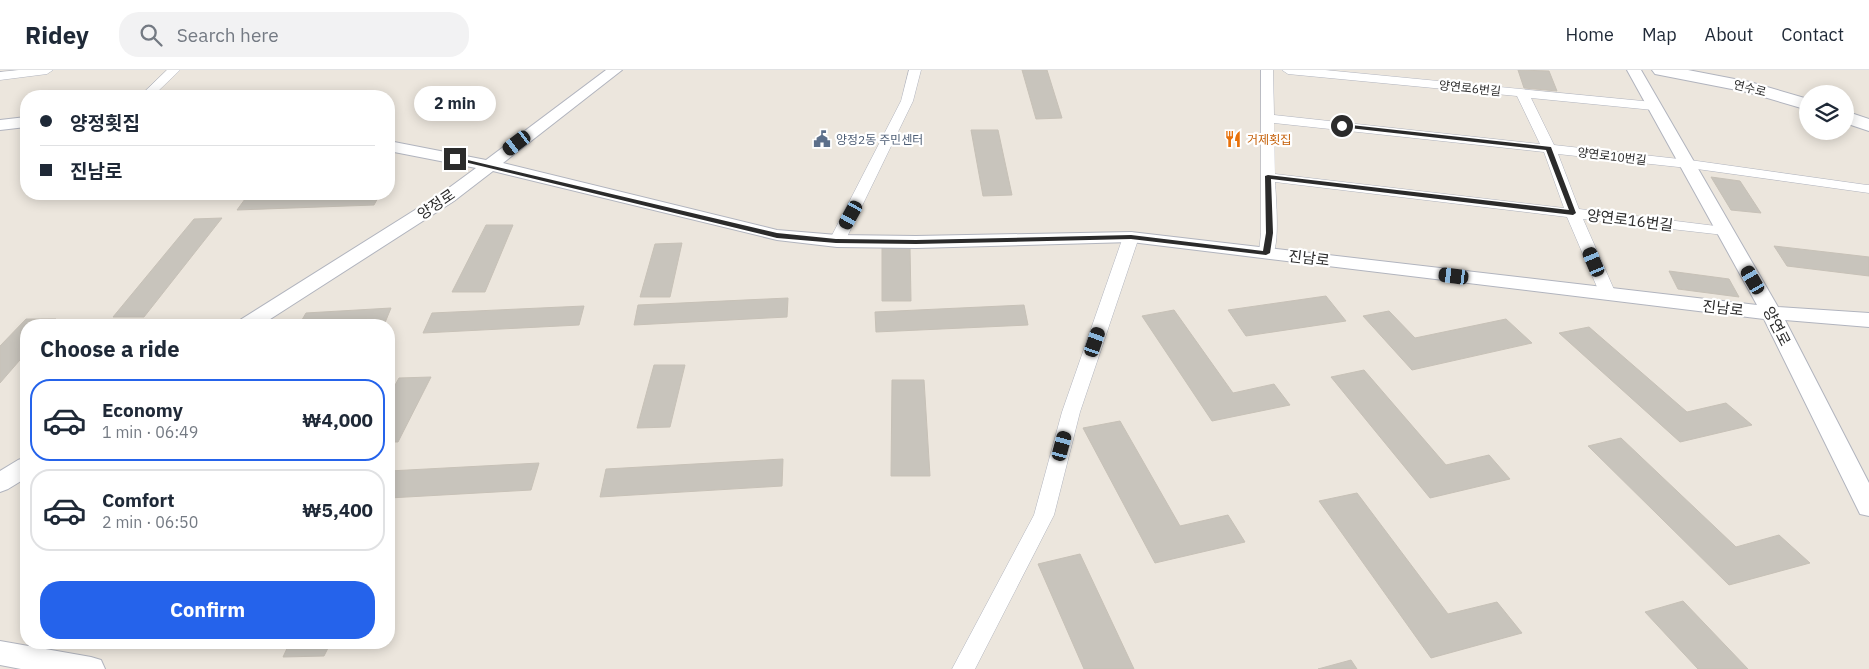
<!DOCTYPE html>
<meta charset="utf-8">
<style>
:root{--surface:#fff;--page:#f2f2f3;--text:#1f2937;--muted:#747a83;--line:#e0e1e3;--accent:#2563eb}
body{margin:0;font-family:"IBM Plex Sans","Noto Sans KR",sans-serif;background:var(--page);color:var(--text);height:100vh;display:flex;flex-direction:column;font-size:19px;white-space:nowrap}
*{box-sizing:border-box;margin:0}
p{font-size:16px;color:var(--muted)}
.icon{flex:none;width:28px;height:28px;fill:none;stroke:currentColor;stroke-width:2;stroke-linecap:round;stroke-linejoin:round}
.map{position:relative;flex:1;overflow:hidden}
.sheet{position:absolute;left:20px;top:249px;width:375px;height:330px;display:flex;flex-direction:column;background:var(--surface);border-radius:20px;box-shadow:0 2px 12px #0003}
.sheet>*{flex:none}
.guide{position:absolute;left:20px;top:20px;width:375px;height:110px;border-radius:20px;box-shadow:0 2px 12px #0003;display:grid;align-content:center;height:110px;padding:0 20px;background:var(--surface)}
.tools{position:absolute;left:1799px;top:15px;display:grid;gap:10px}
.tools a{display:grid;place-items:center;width:55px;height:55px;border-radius:50%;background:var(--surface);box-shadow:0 2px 12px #0003;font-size:25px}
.end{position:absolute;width:22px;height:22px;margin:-11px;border:6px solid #2b2b2b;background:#fff;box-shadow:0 0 0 2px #fff}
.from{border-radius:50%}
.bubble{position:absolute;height:35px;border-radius:18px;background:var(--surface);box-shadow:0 2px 12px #0003;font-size:16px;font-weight:700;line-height:35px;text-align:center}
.car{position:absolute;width:15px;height:30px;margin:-15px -8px;border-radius:6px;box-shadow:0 0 4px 1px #0007;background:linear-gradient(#222 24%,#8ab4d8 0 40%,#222 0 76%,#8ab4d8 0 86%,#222 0)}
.guide b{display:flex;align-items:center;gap:18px;height:48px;font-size:19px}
.guide b+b{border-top:1px solid var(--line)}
.guide i{width:12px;height:12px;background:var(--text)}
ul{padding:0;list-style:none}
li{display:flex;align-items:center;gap:15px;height:82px;margin:0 10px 8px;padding:0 10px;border:2px solid var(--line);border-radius:20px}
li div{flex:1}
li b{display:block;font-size:19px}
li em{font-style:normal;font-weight:700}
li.selected{border-color:var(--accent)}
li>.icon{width:45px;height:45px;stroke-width:1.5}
h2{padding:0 20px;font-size:22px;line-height:60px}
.button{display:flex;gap:10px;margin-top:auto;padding:10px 20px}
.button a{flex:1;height:58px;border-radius:20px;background:var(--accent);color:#fff;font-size:20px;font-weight:700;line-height:58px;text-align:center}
header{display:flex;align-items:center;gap:30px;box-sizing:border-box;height:70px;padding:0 25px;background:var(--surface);border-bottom:1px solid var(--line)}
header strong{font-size:24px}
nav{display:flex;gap:28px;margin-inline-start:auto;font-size:18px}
.search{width:350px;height:45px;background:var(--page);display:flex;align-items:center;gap:12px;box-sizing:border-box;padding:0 18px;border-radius:20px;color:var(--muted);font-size:19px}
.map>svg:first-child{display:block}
</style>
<header>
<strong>Ridey</strong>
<div class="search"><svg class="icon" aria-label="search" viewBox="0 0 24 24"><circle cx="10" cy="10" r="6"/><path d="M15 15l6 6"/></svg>Search here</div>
<nav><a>Home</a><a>Map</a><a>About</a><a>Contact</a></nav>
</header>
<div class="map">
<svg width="1869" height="599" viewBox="0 0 1869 599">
<rect width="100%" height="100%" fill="#ece6dd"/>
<!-- building -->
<g fill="#c8c4bc" stroke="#c7c1b7">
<path d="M1022,0H1047L1062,48L1036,49Z"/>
<path d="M1518,0L1549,1L1557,21L1524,18Z"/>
<path d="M971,60H998L1012,125L983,126Z"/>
<path d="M1711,107L1740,111L1761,143L1731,140Z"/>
<path d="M282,124H380L374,135L237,140L248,125Z"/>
<path d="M222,148L144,247H113L194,149Z"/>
<path d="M486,155H513L485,222H452Z"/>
<path d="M682,173L670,227H640L655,174Z"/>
<path d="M1774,176L1869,187V206L1787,196Z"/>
<path d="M910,177L911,231H882V178Z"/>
<path d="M1669,201L1729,209L1739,227L1678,219Z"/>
<path d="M1326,226L1346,251L1246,266L1228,240Z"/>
<path d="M788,228L787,247L634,255L638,235Z"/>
<path d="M1024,235L1028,255L876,262L875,242Z"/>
<path d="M584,236L579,255L423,263L432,243Z"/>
<path d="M391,238L384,255H299L306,243Z"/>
<path d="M1174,240L1233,323L1274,314L1290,335L1212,351L1142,246Z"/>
<path d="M1389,241L1415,268L1506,249L1532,273L1412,300L1363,246Z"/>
<path d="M26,249H56L51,255H26V283L0,313V276Z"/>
<path d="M1589,257L1687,342L1726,333L1752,355L1680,372L1559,263Z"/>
<path d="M654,295H685L670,357L637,358Z"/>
<path d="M1364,300L1446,395L1489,385L1510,409L1430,428L1331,307Z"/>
<path d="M431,307L398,372H389V326L399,308Z"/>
<path d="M892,310H924L930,406H891Z"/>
<path d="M1120,351L1180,456L1228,445L1245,472L1155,493L1083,358Z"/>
<path d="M1621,368L1736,477L1779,465L1810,493L1729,515L1588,376Z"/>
<path d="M783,389L782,416L600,427L606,399Z"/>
<path d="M539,393L531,420L389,428V401Z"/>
<path d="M1357,423L1448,544L1497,532L1522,563L1431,588L1319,431Z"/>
<path d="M1080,484L1134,599H1084L1038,494Z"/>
<path d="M1683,531L1748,599H1698L1645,542Z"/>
<path d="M290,572H331L324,586L283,587Z"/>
<path d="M1351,590L1357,599H1318Z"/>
</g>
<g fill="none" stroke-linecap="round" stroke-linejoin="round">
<!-- minor casing -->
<g stroke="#b1b4be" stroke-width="1">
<g id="minor">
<path d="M19,0H53L47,4L0,10V2Z"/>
<path d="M167,0H180L153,26H140Z"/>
<path d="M909,0H921L913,31L845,171L842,174H832L829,171L901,31Z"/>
<path d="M1261,0H1273L1274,45L1540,74L1517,26L1288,4L1282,0H1325L1653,32L1657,33L1659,36L1657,39L1653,40L1531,28L1554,75L1697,91L1867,115H1869V123L1697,99L1558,84L1579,139L1724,157L1729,158L1731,161L1729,164L1724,165L1583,149L1616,224L1614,228H1602L1600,224L1567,147L1275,112C1276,128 1280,175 1272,186H1262L1259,183L1261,163ZM1274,53L1544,82L1564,138L1275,104Z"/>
<path d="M1131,162L1136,164L1139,167L1080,342L1054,445L975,599H952L1034,445L1062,342L1123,167L1126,164Z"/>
</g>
</g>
<!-- tertiary casing -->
<g stroke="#b1b4be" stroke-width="2">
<g id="tertiary">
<path d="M606,0H622L503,93L777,160L837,165L916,166L1131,162L1757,235L1627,0H1641L1778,237L1869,243V257L1785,250L1869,413V446L1860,444L1764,249L1131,172L916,178L837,177L777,170L493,101L454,131L261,255H237L240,250L442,123L476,98L389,81V71L486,90Z"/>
<path d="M26,47V57L0,60V50Z"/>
<path d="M26,387V408L8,419L0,422V401L18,390Z"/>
<path d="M0,571L91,587L101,590L105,599H21L0,595Z"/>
</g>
</g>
<!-- secondary casing -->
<g stroke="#b1b4be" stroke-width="2">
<g id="secondary">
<path d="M1652,0H1688L1750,12L1808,29V40L1747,22L1655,4Z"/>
<path d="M1845,41L1869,49V61L1845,53Z"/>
</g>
</g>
<!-- minor -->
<use href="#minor" fill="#fff" fill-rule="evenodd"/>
<!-- tertiary -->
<use href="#tertiary" fill="#fff" fill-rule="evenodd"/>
<!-- secondary -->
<use href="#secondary" fill="#fff" fill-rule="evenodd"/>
</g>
<!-- route -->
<path fill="#2b2b2b" d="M1342,54L1551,77L1576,143L1573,145L1271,109L1273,163L1270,183L1266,185L1131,169L916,174L836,173L777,168L452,89L455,87L777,163L836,169L916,170L1131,165L1263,181L1266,163L1265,106L1268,105L1569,140L1546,80L1340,57Z"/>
<!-- icons -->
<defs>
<g id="civic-bare" transform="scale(1.35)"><path d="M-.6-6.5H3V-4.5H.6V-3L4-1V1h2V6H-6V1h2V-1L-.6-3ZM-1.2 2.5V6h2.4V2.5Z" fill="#5c6f8a" stroke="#fff" stroke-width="2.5" paint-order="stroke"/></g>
<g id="restaurant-bare" transform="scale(1.35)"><path d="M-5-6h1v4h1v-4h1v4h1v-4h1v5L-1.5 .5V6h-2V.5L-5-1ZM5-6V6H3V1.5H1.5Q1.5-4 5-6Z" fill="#e8710a" stroke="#fff" stroke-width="2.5" paint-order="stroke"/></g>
</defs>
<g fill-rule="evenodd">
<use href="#civic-bare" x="822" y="69"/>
<use href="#restaurant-bare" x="1233" y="69"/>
</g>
<g text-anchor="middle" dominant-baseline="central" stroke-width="4.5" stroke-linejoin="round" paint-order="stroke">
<!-- far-street labels -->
<g font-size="12" fill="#2b2b2b" stroke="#fff">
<text transform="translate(1470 18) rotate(6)">양연로6번길</text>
<text transform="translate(1750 18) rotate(14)">연수로</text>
<text transform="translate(1612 86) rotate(7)">양연로10번길</text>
</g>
<!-- far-service labels -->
<g font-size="12" fill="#4e5e75" stroke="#fff" text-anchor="start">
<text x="836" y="69">양정2동 주민센터</text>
</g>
<!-- far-food labels -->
<g font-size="12" fill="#c56008" stroke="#fff" text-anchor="start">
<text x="1247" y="69">거제횟집</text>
</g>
<!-- street labels -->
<g font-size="15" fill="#2b2b2b" stroke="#fff">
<text transform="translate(436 134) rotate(-34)">양정로</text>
<text transform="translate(1630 150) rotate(7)">양연로16번길</text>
<text transform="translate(1309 188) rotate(7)">진남로</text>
<text transform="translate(1723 238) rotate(7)">진남로</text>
<text transform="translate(1777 256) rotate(63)">양연로</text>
</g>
</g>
</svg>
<div class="tools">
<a><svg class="icon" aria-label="layers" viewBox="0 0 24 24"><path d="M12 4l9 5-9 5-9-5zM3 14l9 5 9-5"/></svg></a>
</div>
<i class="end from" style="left:1342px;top:56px"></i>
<i class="end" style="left:455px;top:89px"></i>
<div class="bubble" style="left:414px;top:16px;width:82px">2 min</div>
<i class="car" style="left:517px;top:73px;rotate:233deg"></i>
<i class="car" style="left:851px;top:145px;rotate:209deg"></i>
<i class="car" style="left:1594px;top:192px;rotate:337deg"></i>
<i class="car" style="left:1454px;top:206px;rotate:277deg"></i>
<i class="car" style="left:1753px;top:210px;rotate:330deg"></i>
<i class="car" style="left:1095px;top:272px;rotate:19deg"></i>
<i class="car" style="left:1062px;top:376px;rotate:15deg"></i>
<div class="guide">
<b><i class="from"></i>양정횟집</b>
<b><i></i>진남로</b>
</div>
<section class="sheet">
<h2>Choose a ride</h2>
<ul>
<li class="selected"><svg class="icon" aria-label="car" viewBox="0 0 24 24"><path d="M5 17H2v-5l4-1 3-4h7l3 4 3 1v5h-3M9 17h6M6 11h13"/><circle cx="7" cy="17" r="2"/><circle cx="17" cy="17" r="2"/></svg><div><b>Economy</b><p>1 min · 06:49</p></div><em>₩4,000</em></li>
<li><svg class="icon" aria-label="car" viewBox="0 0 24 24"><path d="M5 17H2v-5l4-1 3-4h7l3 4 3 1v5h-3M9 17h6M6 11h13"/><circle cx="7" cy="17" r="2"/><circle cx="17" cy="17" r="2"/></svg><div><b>Comfort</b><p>2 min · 06:50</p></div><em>₩5,400</em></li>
</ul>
<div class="button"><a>Confirm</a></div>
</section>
</div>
